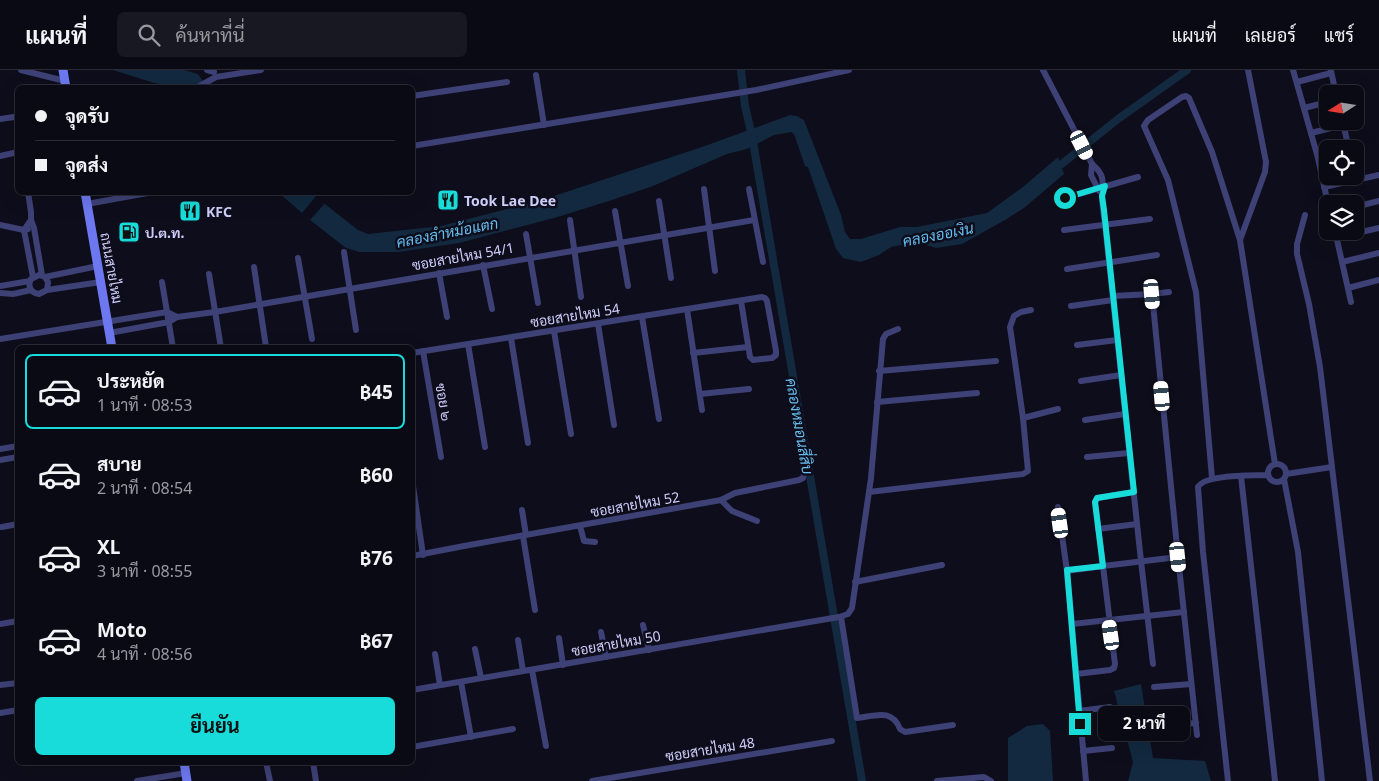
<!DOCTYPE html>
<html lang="th">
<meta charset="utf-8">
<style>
:root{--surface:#0a0a14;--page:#181822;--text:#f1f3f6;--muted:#999aa0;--line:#2a2b34;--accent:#17dcda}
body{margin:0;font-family:"Noto Sans",Sarabun,sans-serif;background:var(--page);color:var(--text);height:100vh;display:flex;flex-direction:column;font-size:19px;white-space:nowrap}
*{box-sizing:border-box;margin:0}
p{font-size:16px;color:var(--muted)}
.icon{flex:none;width:28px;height:28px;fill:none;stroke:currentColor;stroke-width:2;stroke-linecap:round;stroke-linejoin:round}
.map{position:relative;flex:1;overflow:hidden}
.panel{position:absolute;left:15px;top:275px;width:400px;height:420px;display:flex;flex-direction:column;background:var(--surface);border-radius:8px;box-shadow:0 5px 20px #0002,0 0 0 1px var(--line)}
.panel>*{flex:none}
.guide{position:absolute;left:15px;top:15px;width:400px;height:110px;border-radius:8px;box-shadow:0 5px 20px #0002,0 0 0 1px var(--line);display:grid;align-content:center;height:110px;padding:0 20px;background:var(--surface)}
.needle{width:32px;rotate:258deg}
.buttons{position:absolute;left:1319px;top:15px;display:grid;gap:10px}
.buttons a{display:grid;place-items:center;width:45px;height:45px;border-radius:8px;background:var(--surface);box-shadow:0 5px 20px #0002,0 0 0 1px var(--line);font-size:25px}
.end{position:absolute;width:22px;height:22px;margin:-11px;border:6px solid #17dcda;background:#111;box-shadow:0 0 0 2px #111}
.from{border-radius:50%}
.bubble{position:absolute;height:35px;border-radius:8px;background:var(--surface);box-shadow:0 5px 20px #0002,0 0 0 1px var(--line);font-size:16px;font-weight:700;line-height:35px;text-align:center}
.car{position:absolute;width:15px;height:30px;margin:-15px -8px;border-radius:6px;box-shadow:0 0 4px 1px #0007;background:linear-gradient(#fff 24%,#345 0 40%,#fff 0 76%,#345 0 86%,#fff 0)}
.guide b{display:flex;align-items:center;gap:18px;height:48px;font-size:19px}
.guide b+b{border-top:1px solid var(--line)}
.guide i{width:12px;height:12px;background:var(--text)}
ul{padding:9px 0 0;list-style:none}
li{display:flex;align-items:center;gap:15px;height:75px;margin:0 10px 8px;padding:0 10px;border:2px solid transparent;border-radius:8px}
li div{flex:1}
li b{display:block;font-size:19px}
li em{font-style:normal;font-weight:700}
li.active{border-color:var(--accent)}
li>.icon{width:45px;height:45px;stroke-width:1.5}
.primary-button{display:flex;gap:10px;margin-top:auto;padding:10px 20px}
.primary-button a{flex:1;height:58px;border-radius:8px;background:var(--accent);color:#111;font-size:20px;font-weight:700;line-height:58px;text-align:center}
header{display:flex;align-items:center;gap:30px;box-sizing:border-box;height:70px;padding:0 25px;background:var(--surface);border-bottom:1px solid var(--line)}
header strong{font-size:24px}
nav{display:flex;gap:28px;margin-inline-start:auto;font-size:18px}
.search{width:350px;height:45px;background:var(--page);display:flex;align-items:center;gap:12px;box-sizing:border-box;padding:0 18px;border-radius:8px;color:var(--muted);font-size:19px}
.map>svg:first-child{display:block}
</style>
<header>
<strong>แผนที่</strong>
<div class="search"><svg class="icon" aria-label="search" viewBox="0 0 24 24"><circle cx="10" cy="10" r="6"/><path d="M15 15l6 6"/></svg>ค้นหาที่นี่</div>
<nav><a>แผนที่</a><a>เลเยอร์</a><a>แชร์</a></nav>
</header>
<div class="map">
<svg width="1379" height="711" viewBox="0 0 1379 711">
<rect width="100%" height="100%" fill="#0e0d1b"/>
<!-- water -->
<g fill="#12293f">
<path d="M113,0H184L198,4L207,17H175L154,13Z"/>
<path d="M790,45L797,46L804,50L841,145L845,162L850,169H861L900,157H917L987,143L1023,117L1058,87L1064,104L1024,138L1005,150L962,174L936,178L917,172L891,177L879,185L861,192L843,188L836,179L808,97L805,96L794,64L791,62L774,65L747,79L727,84L653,116L609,131L554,148L459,173L399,182H360L346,178L310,150L279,123H311L358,160L368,164L441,156L542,130L702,77Z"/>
<path d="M1141,614L1153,688L1205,691L1211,711H1128L1133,692L1114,621Z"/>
<path d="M1043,654L1050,661L1053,711H1008V668L1027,656Z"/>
</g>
<!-- pier -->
<path fill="#0e0d1b" d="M317,125L326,132L310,150L302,143Z"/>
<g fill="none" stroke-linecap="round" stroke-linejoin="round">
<!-- canal -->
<g stroke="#12293f" stroke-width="8">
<path d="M741,0L745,36L752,66L862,711"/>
<path d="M1053,101L1118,49L1187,0"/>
</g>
<!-- minor -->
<g stroke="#3d4176" stroke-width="6">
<path d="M21,0L65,11"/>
<path d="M207,0L214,2"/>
<path d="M1043,0L1092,94C1105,105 1103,111 1102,126C1102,135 1104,145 1105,154L1141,491L1153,594"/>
<path d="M1248,0L1266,92L1265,102L1240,170L1275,394"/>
<path d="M1293,0L1318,88L1328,134"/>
<path d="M1331,1L1336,24"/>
<path d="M536,5L544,55"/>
<path d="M1297,12L1331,3"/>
<path d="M196,18L216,7L261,0"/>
<path d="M412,26L507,12"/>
<path d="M1304,38L1328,32"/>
<path d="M0,49L14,47L18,48"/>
<path d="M1343,53L1349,79"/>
<path d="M1311,63L1343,55"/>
<path d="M412,76L756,20L849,0"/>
<path d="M0,86L18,82"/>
<path d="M1318,88L1328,86"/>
<path d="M1092,94L1091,105L1099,121"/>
<path d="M1324,117L1379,105"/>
<path d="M704,119L715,201"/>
<path d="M749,119L763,192"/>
<path d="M28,122L31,142V150L34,158L42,205"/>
<path d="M1065,128L1138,107"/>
<path d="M659,131L671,208"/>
<path d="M87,134L153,122"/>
<path d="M1355,137L1379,131"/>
<path d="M615,141L628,216"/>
<path d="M31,150L24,160L33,207"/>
<path d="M570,150L581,227"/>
<path d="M0,155L24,160L28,159"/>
<path d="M1064,160L1150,149"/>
<path d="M1335,161L1351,232"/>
<path d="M526,164L538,233"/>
<path d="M1336,168L1379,158"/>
<path d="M344,182L356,260"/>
<path d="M298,188L312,269"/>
<path d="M1342,192L1379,183"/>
<path d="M483,195L492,239"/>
<path d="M254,197L266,277"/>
<path d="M1067,199L1157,185"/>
<path d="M439,203L447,247"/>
<path d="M209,204L221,278"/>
<path d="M45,207L98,196"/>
<path d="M162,212L173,278"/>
<path d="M0,216L30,211"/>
<path d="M1348,218L1379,210"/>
<path d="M47,220L48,212L45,207L39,205L31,209C27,216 31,223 39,224L47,220L101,212"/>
<path d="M0,223L13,224L31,220"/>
<path d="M1152,224L1169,222"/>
<path d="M1113,226L1152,224L1178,487L1103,496L1095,432L1097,428L1134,422"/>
<path d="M1071,236L1113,230"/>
<path d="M687,239L702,340"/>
<path d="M642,247L659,349"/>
<path d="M598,254L614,355"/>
<path d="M554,261L571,364"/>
<path d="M109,263L169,252L177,247L215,242L754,150"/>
<path d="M511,268L528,373"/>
<path d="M0,269L167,242L177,247"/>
<path d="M468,274L485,377"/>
<path d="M1077,275L1117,270"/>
<path d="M423,281L441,387"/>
<path d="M412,283L762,227L765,228L767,231L776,281V285L772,288L753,290L750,287L741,231"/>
<path d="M693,283L748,277"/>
<path d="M879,301L996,291"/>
<path d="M1081,311L1121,305"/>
<path d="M700,324L749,319"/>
<path d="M877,332L977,323"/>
<path d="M1023,348L1058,339"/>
<path d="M1085,350L1125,344"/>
<path d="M0,379L18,376"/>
<path d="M1087,387L1129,383"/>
<path d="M0,390L18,387"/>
<circle cx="1277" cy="403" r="9"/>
<path d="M1332,397L1370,711"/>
<path d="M1286,404L1332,397L1320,297L1309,234L1297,184V174L1305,145"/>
<path d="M1241,406L1275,711"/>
<path d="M1212,408L1196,222L1168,110L1144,56L1148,50L1182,27L1186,26L1189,28L1212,82L1240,170"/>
<path d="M1284,409L1298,482L1322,711"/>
<path d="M413,416L423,485"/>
<path d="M869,422L1023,404L1028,401L1023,348L1010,257L1014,246L1021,242L1031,240"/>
<path d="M721,430L732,441L757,451"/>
<path d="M1058,437L1067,501L1086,711"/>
<path d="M522,440L526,465"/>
<path d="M580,456L584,471L595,472"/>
<path d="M2,457L18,454"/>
<path d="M1098,459L1137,454"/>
<path d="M523,466L535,540"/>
<path d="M412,486L464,476L721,430L735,423L799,410L803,408L804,404L797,352"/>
<path d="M1178,487L1197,665"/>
<path d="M1067,501L1103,496L1115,594L1114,598L1110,600L1076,604"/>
<path d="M855,512L942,495"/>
<path d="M841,547L857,648C875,646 892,638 900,659L905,662L953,655"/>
<path d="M0,554L18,551"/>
<path d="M1072,554L1184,542"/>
<path d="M643,555L649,580"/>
<path d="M601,562L606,587"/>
<path d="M559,568L563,595"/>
<path d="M518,570L523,601"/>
<path d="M475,579L481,608"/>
<path d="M435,584L440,615"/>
<path d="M532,600L546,676"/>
<path d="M461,612L471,667"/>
<path d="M0,615L18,613"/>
<path d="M1154,617L1191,614"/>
<path d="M412,620L839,547L848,544L852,538L871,408L883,269L886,264L898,259"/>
<path d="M1079,641L1110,637"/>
<path d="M0,643L18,640"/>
<path d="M1160,656L1196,653"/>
<path d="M412,677L513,659"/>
<path d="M1083,681L1112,678"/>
<path d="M266,692L270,711"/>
<path d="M313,692L316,711"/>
<path d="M137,711L186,703"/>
<path d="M592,711L832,671"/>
<path d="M937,711L984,707L991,711"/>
<path d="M1228,711L1203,482L1198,417C1205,404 1253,406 1268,405"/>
</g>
<!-- secondary -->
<g stroke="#6d78f0" stroke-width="9">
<path d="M63,0L66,18"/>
<path d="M85,122L112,278"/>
<path d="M184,692L187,711"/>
</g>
</g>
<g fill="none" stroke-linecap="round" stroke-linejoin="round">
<!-- route -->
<path stroke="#17dcda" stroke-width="6" d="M1065,128L1105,116L1102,126L1104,140L1134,422L1097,428L1095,432L1103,496L1067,500L1080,654"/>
</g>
<!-- icons -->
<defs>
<g id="restaurant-square" transform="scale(1.125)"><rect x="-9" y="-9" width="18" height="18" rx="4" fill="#17dcda" stroke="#0e0d1b"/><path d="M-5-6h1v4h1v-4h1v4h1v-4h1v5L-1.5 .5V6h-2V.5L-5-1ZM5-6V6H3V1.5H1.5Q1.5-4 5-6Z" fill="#111"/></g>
<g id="fuel-square" transform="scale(1.125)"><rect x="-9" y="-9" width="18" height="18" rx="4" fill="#17dcda" stroke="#0e0d1b"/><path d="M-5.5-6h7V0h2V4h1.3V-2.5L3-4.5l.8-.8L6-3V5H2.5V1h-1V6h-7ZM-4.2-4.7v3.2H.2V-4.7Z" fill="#111"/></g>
</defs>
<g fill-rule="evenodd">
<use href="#restaurant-square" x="448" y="130"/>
<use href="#restaurant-square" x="190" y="141"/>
<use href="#fuel-square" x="129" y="162"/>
</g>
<g text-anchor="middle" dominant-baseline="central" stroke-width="5" stroke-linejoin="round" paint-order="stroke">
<!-- poi labels -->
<g font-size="14" font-weight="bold" fill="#cdcdfa" stroke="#0e0d1b" text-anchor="start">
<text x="464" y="130">Took Lae Dee</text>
<text x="206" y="141">KFC</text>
<text x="145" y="162">ป.ต.ท.</text>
</g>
<!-- street labels -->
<g font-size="14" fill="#cdcdfa" stroke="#0e0d1b">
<text transform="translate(463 186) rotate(-10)">ซอยสายไหม 54/1</text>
<text transform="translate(112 198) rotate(80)">ถนนสายไหม</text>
<text transform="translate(575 245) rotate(-9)">ซอยสายไหม 54</text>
<text transform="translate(444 332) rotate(80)">ซอย ๒</text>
<text transform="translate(635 434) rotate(-10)">ซอยสายไหม 52</text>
<text transform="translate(616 573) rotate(-10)">ซอยสายไหม 50</text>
<text transform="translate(710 679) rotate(-9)">ซอยสายไหม 48</text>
</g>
<!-- water labels -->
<g font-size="15" font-style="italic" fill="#65beef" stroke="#0e0d1b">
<text transform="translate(447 162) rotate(-11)">คลองลำหม้อแตก</text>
<text transform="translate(938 164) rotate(-11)">คลองออเงิน</text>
<text transform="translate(800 356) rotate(80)">คลองหมอนสี่สิบ</text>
</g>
</g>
</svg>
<div class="buttons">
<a><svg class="needle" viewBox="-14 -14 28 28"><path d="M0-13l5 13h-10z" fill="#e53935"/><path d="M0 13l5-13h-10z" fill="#999aa0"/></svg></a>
<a><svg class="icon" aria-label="locate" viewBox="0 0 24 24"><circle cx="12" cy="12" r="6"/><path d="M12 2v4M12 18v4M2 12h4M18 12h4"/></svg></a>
<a><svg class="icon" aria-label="layers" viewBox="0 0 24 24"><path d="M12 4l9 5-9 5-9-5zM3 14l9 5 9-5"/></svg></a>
</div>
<i class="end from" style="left:1065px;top:128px"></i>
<i class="end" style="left:1080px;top:654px"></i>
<div class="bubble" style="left:1098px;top:636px;width:92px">2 นาที</div>
<i class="car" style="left:1082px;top:75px;rotate:153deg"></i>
<i class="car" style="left:1152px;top:224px;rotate:175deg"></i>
<i class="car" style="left:1162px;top:326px;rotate:355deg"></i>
<i class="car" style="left:1060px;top:453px;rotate:352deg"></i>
<i class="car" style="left:1178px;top:487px;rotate:174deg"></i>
<i class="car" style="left:1111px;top:565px;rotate:352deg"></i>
<div class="guide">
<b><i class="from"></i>จุดรับ</b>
<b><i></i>จุดส่ง</b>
</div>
<section class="panel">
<ul>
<li class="active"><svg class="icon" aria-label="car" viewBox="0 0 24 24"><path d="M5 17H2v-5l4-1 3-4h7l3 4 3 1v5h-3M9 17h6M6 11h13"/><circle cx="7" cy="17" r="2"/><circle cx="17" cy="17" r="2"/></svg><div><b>ประหยัด</b><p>1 นาที · 08:53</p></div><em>฿45</em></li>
<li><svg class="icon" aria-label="car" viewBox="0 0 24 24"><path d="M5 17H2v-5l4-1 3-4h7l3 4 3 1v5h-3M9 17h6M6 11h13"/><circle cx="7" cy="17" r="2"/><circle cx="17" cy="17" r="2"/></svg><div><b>สบาย</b><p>2 นาที · 08:54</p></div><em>฿60</em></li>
<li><svg class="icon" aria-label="car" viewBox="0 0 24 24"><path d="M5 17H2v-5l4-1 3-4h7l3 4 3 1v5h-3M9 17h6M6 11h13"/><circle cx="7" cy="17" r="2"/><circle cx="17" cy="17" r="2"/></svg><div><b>XL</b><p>3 นาที · 08:55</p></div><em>฿76</em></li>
<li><svg class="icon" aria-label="car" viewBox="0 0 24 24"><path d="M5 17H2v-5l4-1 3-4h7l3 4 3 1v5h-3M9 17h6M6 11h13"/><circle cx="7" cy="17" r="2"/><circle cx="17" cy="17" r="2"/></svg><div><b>Moto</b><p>4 นาที · 08:56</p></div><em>฿67</em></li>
</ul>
<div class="primary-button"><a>ยืนยัน</a></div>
</section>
</div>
